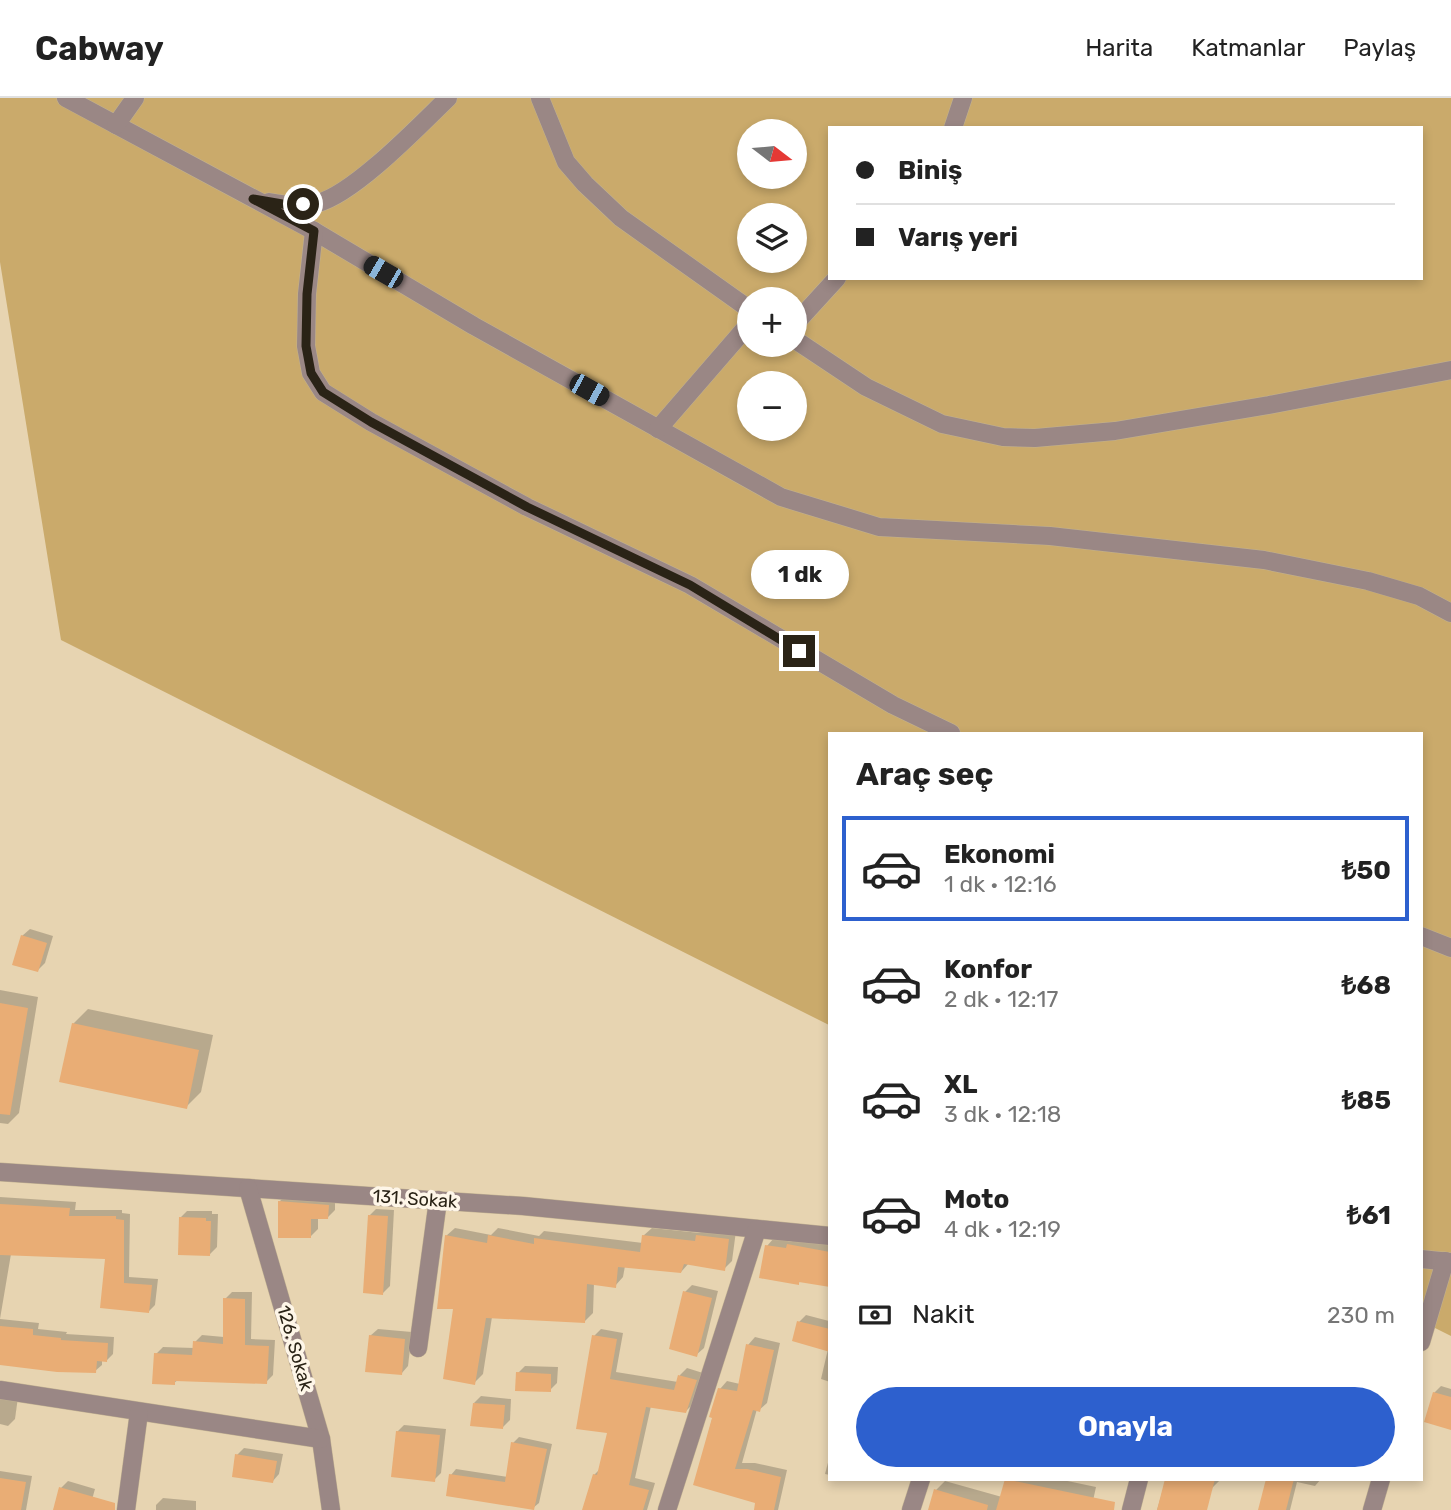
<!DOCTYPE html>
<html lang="tr">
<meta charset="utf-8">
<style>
:root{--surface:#fff;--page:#f2f2f2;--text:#222;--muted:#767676;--line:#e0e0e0;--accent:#2d60ce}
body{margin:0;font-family:Rubik,sans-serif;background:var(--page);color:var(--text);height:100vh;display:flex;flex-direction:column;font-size:26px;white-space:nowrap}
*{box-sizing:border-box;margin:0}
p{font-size:23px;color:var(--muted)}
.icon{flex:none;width:38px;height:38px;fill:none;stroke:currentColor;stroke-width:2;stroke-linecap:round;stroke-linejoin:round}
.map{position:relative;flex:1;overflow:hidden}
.panel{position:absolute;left:828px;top:634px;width:595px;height:749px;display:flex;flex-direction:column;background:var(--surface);border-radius:0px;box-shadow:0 4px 10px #0003}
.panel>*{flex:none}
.banner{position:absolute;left:828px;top:28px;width:595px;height:154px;border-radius:0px;box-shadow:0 4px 10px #0003;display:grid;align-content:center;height:154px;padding:0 28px;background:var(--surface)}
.needle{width:46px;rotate:106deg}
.controls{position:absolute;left:737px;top:21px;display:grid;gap:14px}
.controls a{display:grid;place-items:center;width:70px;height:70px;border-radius:50%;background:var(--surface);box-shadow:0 4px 10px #0003;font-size:35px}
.end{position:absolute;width:32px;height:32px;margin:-16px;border:9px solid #2a2316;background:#fff;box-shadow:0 0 0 4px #fff}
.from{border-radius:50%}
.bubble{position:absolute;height:49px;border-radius:24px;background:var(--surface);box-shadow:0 4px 10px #0003;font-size:23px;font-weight:700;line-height:49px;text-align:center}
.car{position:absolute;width:21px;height:42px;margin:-21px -10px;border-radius:9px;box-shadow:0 0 5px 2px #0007;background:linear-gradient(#222 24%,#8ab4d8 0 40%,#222 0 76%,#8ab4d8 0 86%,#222 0)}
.banner b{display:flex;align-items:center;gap:24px;height:66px;font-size:26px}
.banner b+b{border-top:2px solid var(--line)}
.banner i{width:18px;height:18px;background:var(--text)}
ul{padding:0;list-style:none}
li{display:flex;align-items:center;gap:21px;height:105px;margin:0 14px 10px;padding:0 14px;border:4px solid transparent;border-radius:0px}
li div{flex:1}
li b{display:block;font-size:26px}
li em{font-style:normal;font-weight:700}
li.current{border-color:var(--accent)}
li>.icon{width:63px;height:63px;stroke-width:1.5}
h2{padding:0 28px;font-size:32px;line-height:84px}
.pay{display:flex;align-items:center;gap:18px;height:77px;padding:0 28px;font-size:26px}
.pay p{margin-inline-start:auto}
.action{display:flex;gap:14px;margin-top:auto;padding:14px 28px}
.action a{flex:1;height:80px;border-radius:42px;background:var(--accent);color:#fff;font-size:28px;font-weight:700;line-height:80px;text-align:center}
header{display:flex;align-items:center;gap:42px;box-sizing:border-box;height:98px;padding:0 35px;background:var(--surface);border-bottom:2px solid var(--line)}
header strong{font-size:33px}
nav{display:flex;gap:38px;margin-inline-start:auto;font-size:24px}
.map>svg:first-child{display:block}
</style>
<header>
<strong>Cabway</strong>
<nav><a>Harita</a><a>Katmanlar</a><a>Paylaş</a></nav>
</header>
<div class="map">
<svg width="1451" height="1412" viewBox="0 0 1451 1412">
<rect width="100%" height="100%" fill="#e7d4b1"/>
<!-- green -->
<path fill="#caaa6b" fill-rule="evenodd" d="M0,0H1451V1238L1421,1223V635H830L829,927L61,542L0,164ZM830,30H1421V180H830ZM749,33H794V79H749ZM749,117H794V163H749ZM749,201H794V247H749ZM749,285H794V331H749Z"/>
<!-- shadow -->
<g fill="#0003">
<path d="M30,831L53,838L45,865L38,872L22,838Z"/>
<path d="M0,892L38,899L19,1015L8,1026L0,1025Z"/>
<path d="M88,911L213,937L201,994L186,1009L73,926Z"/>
<path d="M286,1097L335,1100V1112L328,1119H318V1131L310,1139L279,1104Z"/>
<path d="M0,1099L76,1104L75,1112H122V1115L130,1116L129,1179L158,1181L155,1207L148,1214L102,1209L107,1160L11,1156L0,1221L39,1225L38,1231L67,1234L66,1236L114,1239L113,1256L106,1263L102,1262V1267L95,1273L0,1265Z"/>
<path d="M376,1111L394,1112L390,1188L383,1195L369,1118Z"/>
<path d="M187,1113H212V1116H218L217,1149L210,1156L180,1120Z"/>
<path d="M706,1129L736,1133L732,1163L724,1171L689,1165L681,1174L625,1168L623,1179L615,1188L594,1185L593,1215L585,1223L492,1219L483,1276L474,1285L455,1210L446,1138L455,1130L491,1137L498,1130L539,1138L544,1133L643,1145V1138L652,1130L700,1135Z"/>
<path d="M774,1140L792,1144L795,1140L830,1144V1187L801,1182L798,1186L767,1148Z"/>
<path d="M692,1187L718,1193L704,1250L696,1257L685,1194Z"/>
<path d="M232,1194H252L251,1241L275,1242L273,1277L266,1284L179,1281L174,1285L156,1256L163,1249L194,1250L195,1244L202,1237L224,1239L225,1201Z"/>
<path d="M806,1217L829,1223L830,1222V1284L821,1281L828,1251L799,1224Z"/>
<path d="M378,1231L412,1234L408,1268L401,1276L370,1238Z"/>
<path d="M601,1231L623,1235L616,1274L678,1284L680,1277L687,1270L703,1275L693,1306L685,1314L651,1308L635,1380L655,1385L647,1412H584L594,1377L600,1371L609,1333L594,1238Z"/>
<path d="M755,1239L780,1245L767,1305L759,1312L757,1311L742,1365H755L787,1372L778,1412H756L757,1404L695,1386L720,1291L727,1283L740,1286L748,1247Z"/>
<path d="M525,1268L558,1269L557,1285L550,1292L518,1275Z"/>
<path d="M1441,1288L1451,1291V1330L1434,1295Z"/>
<path d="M0,1296L18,1299L15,1321L8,1328L0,1326Z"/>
<path d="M481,1298L511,1301L510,1322L503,1329L474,1305Z"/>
<path d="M404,1327L446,1331L441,1375L434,1382L397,1334Z"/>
<path d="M519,1339L552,1346L539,1405L533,1410L451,1377L456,1371L508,1379L513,1345Z"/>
<path d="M244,1350L283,1356L279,1376L272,1384L237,1357Z"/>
<path d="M830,1357V1377L825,1376Z"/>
<path d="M0,1373L32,1378L26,1412H0Z"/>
<path d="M1007,1381H1058L1096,1389L1091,1412H930L936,1392L945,1383L1002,1399Z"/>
<path d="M1166,1381H1221L1211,1391L1204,1412H1157Z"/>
<path d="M1268,1381H1321L1315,1388L1297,1384L1290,1412H1260Z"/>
<path d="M68,1383L95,1391L89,1412H55L61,1390Z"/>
<path d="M163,1400L196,1403V1412H156V1407Z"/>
</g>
<!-- building -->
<g fill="#e9ad75">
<path d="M21,837L47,845L38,874L12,867Z"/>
<path d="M0,905L28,910L10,1017L0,1016Z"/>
<path d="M72,925L199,952L187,1011L59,984Z"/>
<path d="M278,1103L329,1107L328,1121H311V1140H278Z"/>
<path d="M0,1106L70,1110L69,1118H116V1121L124,1122V1185L152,1187L149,1215L100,1210L105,1161L0,1157Z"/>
<path d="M368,1117L388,1118L383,1197L363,1195Z"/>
<path d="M179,1119L206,1120V1123H211L210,1158L178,1157Z"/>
<path d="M445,1137L487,1145L488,1137L534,1146V1140L640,1154L642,1137L695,1143L696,1137L729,1141L725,1173L684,1166L681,1175L618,1169L616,1190L587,1186L585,1225L486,1220L475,1287L443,1281L453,1211H437Z"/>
<path d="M787,1146L830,1154V1189L799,1184V1187L759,1180L765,1147L786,1150Z"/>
<path d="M683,1193L712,1200L697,1259L669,1251Z"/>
<path d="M223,1200L245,1201V1247L269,1248L267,1286L175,1283V1287L152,1286L154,1255L192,1257L193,1243L223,1246Z"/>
<path d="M797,1223L830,1231V1254L792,1243Z"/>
<path d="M0,1228L33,1231V1237L61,1240V1242L108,1245L107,1264L97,1263L96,1275L57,1274L0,1267Z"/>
<path d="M369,1237L405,1241L402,1277L365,1274Z"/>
<path d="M592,1237L617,1241L610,1281L674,1292L678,1277L697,1282L686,1315L646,1309L629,1387L649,1392L643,1412H582L593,1376L597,1377L607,1335L576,1331Z"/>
<path d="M746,1246L774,1252L760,1314L753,1312L735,1371H747L781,1379L774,1412H754L755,1405L693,1387L712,1320L709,1319L718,1290L737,1293Z"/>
<path d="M516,1274L551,1276V1294L515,1293Z"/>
<path d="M1433,1294L1451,1299V1332L1424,1324Z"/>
<path d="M473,1305L505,1307L503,1331L470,1328Z"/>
<path d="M396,1333L440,1337L435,1384L391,1379Z"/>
<path d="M511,1344L547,1351L534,1412L446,1398L449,1376L505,1384Z"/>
<path d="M235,1356L277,1363L273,1385L232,1379Z"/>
<path d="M0,1380L26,1384L21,1412H0Z"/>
<path d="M1005,1381L1115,1404L1114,1412H996Z"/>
<path d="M1165,1381H1215L1207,1412H1157Z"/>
<path d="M1266,1381H1294L1286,1412H1258Z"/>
<path d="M59,1389L115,1405V1412H53Z"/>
<path d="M934,1391L988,1407L987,1412H928Z"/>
</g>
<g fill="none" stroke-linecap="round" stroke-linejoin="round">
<!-- minor casing -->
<g stroke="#c1b192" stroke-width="19">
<g id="minor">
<path d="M66,0L314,133L474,228L781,399L879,429L1050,438L1264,462L1368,483L1419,498L1451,515"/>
<path d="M540,0L566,64L585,86L621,120L749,211"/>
<path d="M116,27L135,0"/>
<path d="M953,30L963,0"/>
<path d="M269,104C285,107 302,109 318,105C355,95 419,28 448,0"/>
<path d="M314,133L307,196L306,248L311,275L323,294L371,324L527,409L690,487L893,607L951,635"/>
<path d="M794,227L837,180"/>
<path d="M794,241L866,289L942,326L1003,339L1035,340L1115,333L1269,307L1451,272"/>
<path d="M658,331L749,226"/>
<path d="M1421,838L1451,850"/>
<path d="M0,1074L523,1108L830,1138"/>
<path d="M248,1090L321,1341L331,1412"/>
<path d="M1421,1161L1451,1164"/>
<path d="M1421,1244L1445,1163"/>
<path d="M418,1250L438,1102"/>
<path d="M0,1292L321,1341"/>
<path d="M126,1412L139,1314"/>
<path d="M667,1412L757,1131"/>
<path d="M911,1412L921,1381"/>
<path d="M1131,1412L1139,1381"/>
<path d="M1372,1412L1381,1381"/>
</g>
</g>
<!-- minor -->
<use href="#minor" stroke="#9a8785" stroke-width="18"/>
</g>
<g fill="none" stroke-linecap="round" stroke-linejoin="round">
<!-- route -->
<path stroke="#2a2316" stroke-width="9" d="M303,106L288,107L253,101L314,133L307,196L306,248L311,275L323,294L371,324L527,409L690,487L799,553"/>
</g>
<g text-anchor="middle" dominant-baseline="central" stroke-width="7" stroke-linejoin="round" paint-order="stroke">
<!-- street labels -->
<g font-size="18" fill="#2a2316" stroke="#fef6e8">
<text transform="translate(415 1101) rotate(4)">131. Sokak</text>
<text transform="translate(295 1250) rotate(74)">126. Sokak</text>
</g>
</g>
</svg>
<div class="controls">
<a><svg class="needle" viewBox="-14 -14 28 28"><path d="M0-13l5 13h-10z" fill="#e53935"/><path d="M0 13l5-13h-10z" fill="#767676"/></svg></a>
<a><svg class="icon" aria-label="layers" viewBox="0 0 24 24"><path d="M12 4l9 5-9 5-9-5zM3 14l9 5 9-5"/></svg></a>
<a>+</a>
<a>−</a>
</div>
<i class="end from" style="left:303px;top:106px"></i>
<i class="end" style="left:799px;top:553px"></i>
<div class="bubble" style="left:751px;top:452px;width:98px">1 dk</div>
<i class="car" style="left:383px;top:174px;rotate:300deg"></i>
<i class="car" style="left:589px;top:292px;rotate:119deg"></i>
<div class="banner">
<b><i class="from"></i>Biniş</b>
<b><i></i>Varış yeri</b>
</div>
<section class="panel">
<h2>Araç seç</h2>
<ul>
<li class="current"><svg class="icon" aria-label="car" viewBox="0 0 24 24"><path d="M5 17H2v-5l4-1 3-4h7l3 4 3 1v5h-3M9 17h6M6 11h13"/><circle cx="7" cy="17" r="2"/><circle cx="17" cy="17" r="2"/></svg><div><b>Ekonomi</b><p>1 dk · 12:16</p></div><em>₺50</em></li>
<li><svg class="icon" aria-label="car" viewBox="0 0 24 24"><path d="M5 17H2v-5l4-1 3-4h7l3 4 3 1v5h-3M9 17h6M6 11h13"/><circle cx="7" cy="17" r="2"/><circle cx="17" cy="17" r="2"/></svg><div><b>Konfor</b><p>2 dk · 12:17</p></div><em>₺68</em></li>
<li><svg class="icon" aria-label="car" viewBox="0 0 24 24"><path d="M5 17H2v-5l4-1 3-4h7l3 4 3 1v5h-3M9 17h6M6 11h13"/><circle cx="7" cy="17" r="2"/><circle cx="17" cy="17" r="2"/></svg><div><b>XL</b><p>3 dk · 12:18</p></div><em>₺85</em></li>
<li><svg class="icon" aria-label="car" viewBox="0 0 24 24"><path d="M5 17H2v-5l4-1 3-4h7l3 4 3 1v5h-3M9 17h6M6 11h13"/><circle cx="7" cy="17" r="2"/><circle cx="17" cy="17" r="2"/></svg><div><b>Moto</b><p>4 dk · 12:19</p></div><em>₺61</em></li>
</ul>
<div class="pay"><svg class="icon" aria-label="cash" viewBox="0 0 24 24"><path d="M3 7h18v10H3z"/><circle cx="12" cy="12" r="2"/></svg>Nakit<p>230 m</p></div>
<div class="action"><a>Onayla</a></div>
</section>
</div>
